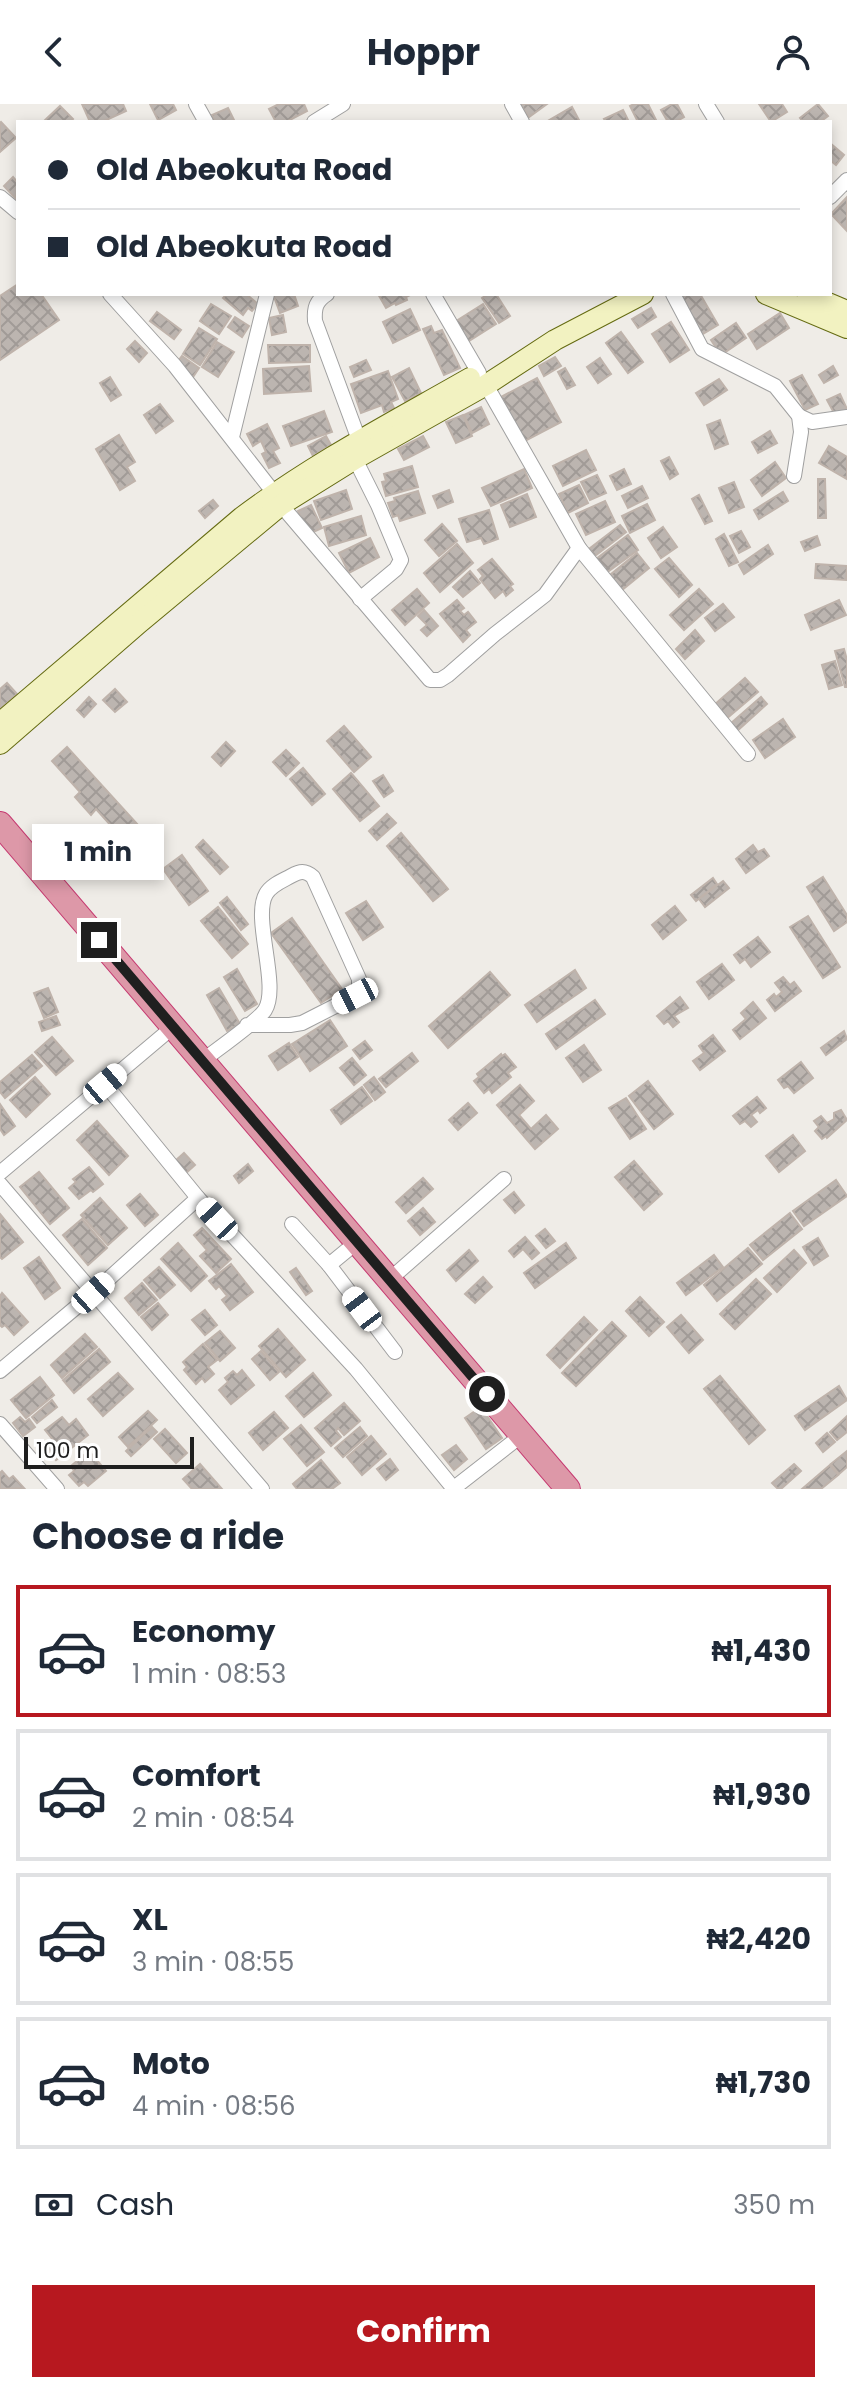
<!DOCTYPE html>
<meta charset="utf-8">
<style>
:root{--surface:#fff;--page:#f6f6f7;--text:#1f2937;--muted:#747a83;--line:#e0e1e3;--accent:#b7181f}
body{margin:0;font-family:Poppins,sans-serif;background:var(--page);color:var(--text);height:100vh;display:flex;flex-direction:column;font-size:30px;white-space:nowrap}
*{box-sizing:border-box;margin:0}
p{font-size:26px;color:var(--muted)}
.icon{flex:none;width:44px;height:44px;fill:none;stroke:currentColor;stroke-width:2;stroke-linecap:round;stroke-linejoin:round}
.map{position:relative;height:1385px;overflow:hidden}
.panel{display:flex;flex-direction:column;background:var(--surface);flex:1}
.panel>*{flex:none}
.hud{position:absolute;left:16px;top:16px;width:816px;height:176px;border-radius:0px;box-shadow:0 4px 12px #0003;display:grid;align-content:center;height:176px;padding:0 32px;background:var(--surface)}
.scale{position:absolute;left:24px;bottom:20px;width:170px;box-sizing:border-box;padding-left:8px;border:4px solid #1f1f1f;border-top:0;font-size:22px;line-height:28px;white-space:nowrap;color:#1f1f1f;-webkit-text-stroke:6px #fff;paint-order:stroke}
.end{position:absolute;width:36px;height:36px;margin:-18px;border:10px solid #1f1f1f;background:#fff;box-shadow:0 0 0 4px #fff}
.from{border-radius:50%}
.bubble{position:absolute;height:56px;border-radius:0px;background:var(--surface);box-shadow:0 4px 12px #0003;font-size:26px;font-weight:700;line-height:56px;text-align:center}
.car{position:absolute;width:24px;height:48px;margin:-24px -12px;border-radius:10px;box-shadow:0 0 6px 2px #0007;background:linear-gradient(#fff 24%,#345 0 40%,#fff 0 76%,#345 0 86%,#fff 0)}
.hud b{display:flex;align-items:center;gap:28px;height:76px;font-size:30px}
.hud b+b{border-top:2px solid var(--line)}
.hud i{width:20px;height:20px;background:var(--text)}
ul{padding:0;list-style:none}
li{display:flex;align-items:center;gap:24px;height:132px;margin:0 16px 12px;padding:0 16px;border:4px solid var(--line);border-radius:0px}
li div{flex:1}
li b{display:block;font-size:30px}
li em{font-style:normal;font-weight:700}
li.selected{border-color:var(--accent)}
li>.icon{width:72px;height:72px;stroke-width:1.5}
h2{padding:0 32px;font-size:36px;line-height:96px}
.pay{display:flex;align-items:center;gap:20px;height:88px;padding:0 32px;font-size:30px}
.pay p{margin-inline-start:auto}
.button{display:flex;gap:16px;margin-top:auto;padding:16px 32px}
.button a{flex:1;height:92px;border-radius:0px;background:var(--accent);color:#fff;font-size:32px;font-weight:700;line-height:92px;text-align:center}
header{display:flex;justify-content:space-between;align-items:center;height:104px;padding:0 32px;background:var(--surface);font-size:36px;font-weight:700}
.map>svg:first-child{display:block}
</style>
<header><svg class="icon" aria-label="back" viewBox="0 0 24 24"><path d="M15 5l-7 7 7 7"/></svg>Hoppr<svg class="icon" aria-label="person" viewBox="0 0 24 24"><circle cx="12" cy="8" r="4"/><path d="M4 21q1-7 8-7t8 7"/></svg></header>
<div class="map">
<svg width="847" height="1385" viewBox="0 0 847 1385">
<defs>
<pattern id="building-cross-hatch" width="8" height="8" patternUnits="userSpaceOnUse" patternTransform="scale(2)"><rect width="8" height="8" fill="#bcb5b0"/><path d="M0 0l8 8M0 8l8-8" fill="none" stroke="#a19b97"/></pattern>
</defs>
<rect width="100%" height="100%" fill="#efece7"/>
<!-- building -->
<g fill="url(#building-cross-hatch)" stroke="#bfb3ab" stroke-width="2">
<path d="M82,0H123L126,7L102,18H90Z"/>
<path d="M150,0H173L176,6L158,16Z"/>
<path d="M279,0H304L307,7L286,18H276L269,5Z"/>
<path d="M520,0H547L529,13Z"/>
<path d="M634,0H648L657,18H638L630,2Z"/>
<path d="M672,0H677L684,13L675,18H668L661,6Z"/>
<path d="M759,0H782L787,8L771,18Z"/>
<path d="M818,0L828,12L820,18H803L800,14Z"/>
<path d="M60,2L73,15L70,18H43Z"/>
<path d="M572,3L580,18H546Z"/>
<path d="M228,4L235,18H215L212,11Z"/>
<path d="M623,6L629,18H606L604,15Z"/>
<path d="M1,18L16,34L0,48V19Z"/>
<path d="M830,39L844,51L836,61L830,56Z"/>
<path d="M13,73L18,79L16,95L4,82Z"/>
<path d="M847,93V127L831,110Z"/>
<path d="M18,180V190H41L59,216L0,256V192Z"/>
<path d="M227,190H246L258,200L252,207L248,204L243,211L223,194Z"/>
<path d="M273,190H294L298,202L280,209Z"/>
<path d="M378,190H412L406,193L407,196L396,201L395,199L386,204Z"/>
<path d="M488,190H496L510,212L499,219L482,194Z"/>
<path d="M680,190H700L718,221L701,231Z"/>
<path d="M211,200L231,212L219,230L200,217Z"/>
<path d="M483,200L496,220L466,239L453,219Z"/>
<path d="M651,204L656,213L638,224L632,215Z"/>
<path d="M410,205L420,226L393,239L383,218Z"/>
<path d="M157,208L181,226L174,235L150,217Z"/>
<path d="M780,209L789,224L757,245L748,230Z"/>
<path d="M283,211L286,228L272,231L269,214Z"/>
<path d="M235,213L249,222L242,233L228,223Z"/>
<path d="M671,218L689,246L670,258L652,230Z"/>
<path d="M736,219L746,234L721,251L711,236Z"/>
<path d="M431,222L434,229L442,226L460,264L444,271L423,225Z"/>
<path d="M199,224L217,235L200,261L183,250Z"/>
<path d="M621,228L643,258L628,269L606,239Z"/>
<path d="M135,237L147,249L139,258L127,245Z"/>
<path d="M217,238L234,248L218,273L202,263Z"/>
<path d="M268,241H310V258L269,259Z"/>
<path d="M182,252L199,264L193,273L176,260Z"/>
<path d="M555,253L561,262L544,272L539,262Z"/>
<path d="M600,254L611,270L598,279L587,263Z"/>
<path d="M366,256L371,266L354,273L350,263Z"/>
<path d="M309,262L311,287L264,290L263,265Z"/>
<path d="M833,262L838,271L824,279L819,271Z"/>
<path d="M409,264L421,289L405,297L392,273Z"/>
<path d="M565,264L575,281L567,285L558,268Z"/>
<path d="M388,267L398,295L391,298L394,304L384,308L382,301L361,309L351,280Z"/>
<path d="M802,271L818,300L805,306L790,277Z"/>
<path d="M110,273L121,291L111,297L100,279Z"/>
<path d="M537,274L561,318L525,337L501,293Z"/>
<path d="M719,275L727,286L704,301L696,289Z"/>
<path d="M840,290L847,305L835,311L827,296Z"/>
<path d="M160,300L173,317L156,329L144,311Z"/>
<path d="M481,303L489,320L472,329L464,311Z"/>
<path d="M324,307L332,328L291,342L283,322Z"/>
<path d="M463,311L472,332L456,339L446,318Z"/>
<path d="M720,316L728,340L715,345L707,321Z"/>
<path d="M267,320L279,344L273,347L280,359L269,364L262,350L266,348L261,337L253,342L247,330Z"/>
<path d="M770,327L777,339L758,349L752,338Z"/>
<path d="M119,331L135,358L127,363L135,377L120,386L96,345Z"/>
<path d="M326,332L331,341L313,352L308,342Z"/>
<path d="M423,332L429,343L404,356L398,345Z"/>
<path d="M829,342L847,353V375L819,359Z"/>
<path d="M586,346L596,366L563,382L553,362Z"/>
<path d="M669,353L678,370L670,375L661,357Z"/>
<path d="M775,358L786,374L762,392L751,376Z"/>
<path d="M412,362L418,383L386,392L382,378L386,377L384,370Z"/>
<path d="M524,365L532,384L491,402L482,384Z"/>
<path d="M624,365L631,380L617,386L610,372Z"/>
<path d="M597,371L606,389L590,396L581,378Z"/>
<path d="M818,375H825L826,414H818Z"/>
<path d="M734,378L744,403L729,409L719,384Z"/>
<path d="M579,381L588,399L568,409L559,390Z"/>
<path d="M642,382L648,394L628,404L622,392Z"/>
<path d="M346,386L352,405L321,416L314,397Z"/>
<path d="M449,386L453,398L438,404L433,392Z"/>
<path d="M418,387L425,409L400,417L398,411L393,413L388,399L395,397L394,394Z"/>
<path d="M783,388L788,397L759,415L754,406Z"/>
<path d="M527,390L536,413L510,423L501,401Z"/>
<path d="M699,391L712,417L705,420L692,395Z"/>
<path d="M213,396L218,402L205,414L199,407Z"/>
<path d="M605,397L615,418L586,431L576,410Z"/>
<path d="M647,400L655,416L630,429L622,412Z"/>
<path d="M311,401L322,424L309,430L298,407Z"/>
<path d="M489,406L498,435L484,440L481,434L467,438L459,415Z"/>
<path d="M361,412L366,431L329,442L324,423Z"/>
<path d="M442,420L457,437L439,452L425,436Z"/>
<path d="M620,421L626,428L595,452L589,445Z"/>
<path d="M663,423L677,443L661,454L648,434Z"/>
<path d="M741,427L750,443L739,449L730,432Z"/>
<path d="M724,430L738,458L729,462L716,435Z"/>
<path d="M628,431L638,446L606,469L596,455Z"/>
<path d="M817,432L820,441L805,447L801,438Z"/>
<path d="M370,434L379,453L349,469L339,449Z"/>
<path d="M457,440L473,459L440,488L424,469Z"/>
<path d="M768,441L773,450L744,470L739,461Z"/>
<path d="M637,449L649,464L622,486L610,471Z"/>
<path d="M669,454L692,481L679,493L655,465Z"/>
<path d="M492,455L513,480L510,482L513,486L506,492L503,487L495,494L480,475L483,472L478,466Z"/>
<path d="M816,460L847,462L846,476L815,474Z"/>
<path d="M470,467L480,479L463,493L453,483Z"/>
<path d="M417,485L429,499L405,521L392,506Z"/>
<path d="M699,485L713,500L684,526L670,511Z"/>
<path d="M457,496L464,504L460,507L464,511L468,508L476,518L466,526L470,531L463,538L440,510Z"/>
<path d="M839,496L846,511L811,526L805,511Z"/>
<path d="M723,500L734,513L715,527L705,514Z"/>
<path d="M424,506L438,522L427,532L421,526L427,521L418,512Z"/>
<path d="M695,526L704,537L685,555L676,545Z"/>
<path d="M844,545L847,556V583H845L835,547Z"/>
<path d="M835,557L842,581L829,585L822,561Z"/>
<path d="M745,574L758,588L726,615L714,601Z"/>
<path d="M7,579L17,590L0,605V585Z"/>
<path d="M115,585L127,598L115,608L103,596Z"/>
<path d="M89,593L96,600L84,613L77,606Z"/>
<path d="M761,593L767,600L737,627L730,620Z"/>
<path d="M783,615L795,633L765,654L753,636Z"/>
<path d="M344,622L371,653L354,668L327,637Z"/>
<path d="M226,638L235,647L221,662L212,653Z"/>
<path d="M67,643L138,721L123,735L96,705L91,711L75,693L80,688L52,657Z"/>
<path d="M286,646L299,659L286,672L273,658Z"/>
<path d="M303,664L325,690L312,701L290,675Z"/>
<path d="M351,669L379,702L360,717L333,685Z"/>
<path d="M383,671L393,687L384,693L373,677Z"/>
<path d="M387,710L396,719L377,736L369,727Z"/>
<path d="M401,729L448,785L433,797L387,742Z"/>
<path d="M203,736L228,763L220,770L196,743Z"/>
<path d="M753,741L758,748L764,745L769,752L746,769L736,755Z"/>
<path d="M182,751L208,787L189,801L163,765Z"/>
<path d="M823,773L847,811V818L834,827L807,783Z"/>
<path d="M713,774L717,780L696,797L691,791Z"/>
<path d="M723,777L729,784L705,803L699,795Z"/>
<path d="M227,793L248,820L241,826L220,799Z"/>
<path d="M366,797L383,823L363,836L346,809Z"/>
<path d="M675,802L686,816L663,835L652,821Z"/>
<path d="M218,803L248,840L232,854L201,817Z"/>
<path d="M808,812L840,863L823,874L790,823Z"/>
<path d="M292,814L342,885L321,899L271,829Z"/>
<path d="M758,833L770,848L751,863L745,855L740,859L734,851Z"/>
<path d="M722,860L734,876L709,895L697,878Z"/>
<path d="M237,865L257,900L245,907L224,873Z"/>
<path d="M575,866L586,884L537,918L525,901Z"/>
<path d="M490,868L510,891L448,944L429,922Z"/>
<path d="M783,873L790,881L794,878L801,887L775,907L767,896L774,890L776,893L782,888L775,879Z"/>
<path d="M48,884L58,908L44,914L34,889Z"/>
<path d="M219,884L240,920L227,927L207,891Z"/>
<path d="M680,893L688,904L674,912L679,918L673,923L668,917L664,920L657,912Z"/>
<path d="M595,896L605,910L556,945L546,930Z"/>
<path d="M753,898L766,914L740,935L733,926L746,915L741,909Z"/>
<path d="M56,912L60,921L42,927L39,918Z"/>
<path d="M330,916L347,942L310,967L292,940Z"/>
<path d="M844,927L847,935L826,951L821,944Z"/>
<path d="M713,931L725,947L700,966L693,957L704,949L699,942Z"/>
<path d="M52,933L73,957L56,971L35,948Z"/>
<path d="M365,937L372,946L360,955L353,946Z"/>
<path d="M289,939L298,953L278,966L269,952Z"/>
<path d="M584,941L601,966L583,978L566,954Z"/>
<path d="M412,949L418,957L386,983L379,975Z"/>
<path d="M501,950L502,952L505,950L516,963L508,969L511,973L492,989L489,985L484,989L474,977L479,973L477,970Z"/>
<path d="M32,951L42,962L5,994L0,988V978Z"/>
<path d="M352,954L366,971L354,981L340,964Z"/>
<path d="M801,958L813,974L794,989L788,982L784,984L778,976Z"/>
<path d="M35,973L50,990L26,1013L10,996Z"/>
<path d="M374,973L385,988L375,996L364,981Z"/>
<path d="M648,977L673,1010L654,1025L629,992Z"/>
<path d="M520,981L534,997L519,1011L531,1025L546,1011L558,1025L535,1045L497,1001Z"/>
<path d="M362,983L372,997L341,1020L331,1006Z"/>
<path d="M757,993L766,1004L760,1009L758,1006L751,1011L757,1018L751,1023L745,1017L740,1020L733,1012Z"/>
<path d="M626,994L646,1025L630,1035L609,1004Z"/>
<path d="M468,999L477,1009L458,1026L449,1016Z"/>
<path d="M0,1000L15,1022L4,1031L0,1025Z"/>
<path d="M841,1006L847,1016L827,1034L826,1032L822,1035L815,1027L819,1023L814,1017L821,1012L827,1019L834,1015V1009Z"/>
<path d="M97,1017L128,1052L109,1071L77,1036Z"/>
<path d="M793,1031L805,1047L779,1068L766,1052Z"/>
<path d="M184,1049L195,1061L186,1069L175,1057Z"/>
<path d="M634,1057L662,1090L644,1106L615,1073Z"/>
<path d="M248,1060L253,1067L239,1079L234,1072Z"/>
<path d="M89,1063L103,1080L93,1088L91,1086L79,1095L69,1084L76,1078L73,1075Z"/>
<path d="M39,1068L69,1104L50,1120L20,1083Z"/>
<path d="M423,1074L433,1085L406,1109L396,1098Z"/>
<path d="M836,1076L847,1092L804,1122L793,1107Z"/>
<path d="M514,1088L524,1101L515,1109L504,1096Z"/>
<path d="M140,1090L158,1111L145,1122L127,1101Z"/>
<path d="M100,1094L127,1124L108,1141L81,1111Z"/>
<path d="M423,1104L435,1118L420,1131L408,1117Z"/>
<path d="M790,1109L802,1125L763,1156L750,1141Z"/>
<path d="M0,1110L23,1138L2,1155L0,1153Z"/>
<path d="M82,1115L107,1144L88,1161L63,1131Z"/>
<path d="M202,1124L231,1155L216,1169L200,1152L207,1146L194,1131Z"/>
<path d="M545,1125L555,1137L546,1144L536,1132Z"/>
<path d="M525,1133L539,1149L532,1155L523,1145L514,1153L509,1147Z"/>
<path d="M818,1134L828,1152L814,1161L803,1143Z"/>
<path d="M178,1139L207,1172L191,1187L161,1155Z"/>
<path d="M566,1139L576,1154L535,1184L524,1169Z"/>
<path d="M748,1144L762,1160L717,1197L704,1181Z"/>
<path d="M469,1146L478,1157L456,1177L447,1166Z"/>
<path d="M794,1146L806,1159L777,1188L764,1174Z"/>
<path d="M714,1151L723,1163L686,1191L677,1179Z"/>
<path d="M39,1153L60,1184L45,1195L24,1164Z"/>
<path d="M231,1160L253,1188L230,1206L222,1196L227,1192L219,1182L216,1185L209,1177Z"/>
<path d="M159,1163L175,1181L160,1194L144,1176Z"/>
<path d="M296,1164L312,1187L306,1191L290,1168Z"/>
<path d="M483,1173L492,1183L475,1199L465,1190Z"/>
<path d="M756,1175L771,1190L735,1225L720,1210Z"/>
<path d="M142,1179L157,1196L139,1211L125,1194Z"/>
<path d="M2,1189L28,1218L14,1231L5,1221L2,1223L0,1221V1192Z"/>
<path d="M640,1193L664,1218L649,1232L626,1207Z"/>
<path d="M158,1199L168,1211L152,1226L141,1213Z"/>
<path d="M205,1206L217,1221L205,1231L192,1216Z"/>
<path d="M681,1211L703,1236L689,1249L667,1223Z"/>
<path d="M584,1213L597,1226L560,1264L547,1251Z"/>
<path d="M612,1218L626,1232L576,1282L562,1269Z"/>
<path d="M278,1225L305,1256L286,1273L259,1242Z"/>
<path d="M220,1227L235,1244L220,1257L205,1239Z"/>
<path d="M85,1230L97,1243L62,1274L51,1261Z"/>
<path d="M203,1240L217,1256L208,1263L214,1270L205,1278L202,1274L196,1280L184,1266L187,1263L183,1258Z"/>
<path d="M99,1245L110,1258L74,1289L63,1276Z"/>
<path d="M261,1247L279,1268L270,1276L252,1255Z"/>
<path d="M242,1266L254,1281L231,1300L219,1286L228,1278L225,1274L233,1267L237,1271Z"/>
<path d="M118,1269L133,1285L103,1312L88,1295Z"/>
<path d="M313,1269L331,1291L304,1313L286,1292Z"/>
<path d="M720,1272L765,1326L749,1340L704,1285Z"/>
<path d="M40,1273L54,1291L26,1314L11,1296Z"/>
<path d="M839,1282L847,1296L805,1326L795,1312Z"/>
<path d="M52,1296L57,1303L37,1319L32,1313Z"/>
<path d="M344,1299L360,1317L344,1331L338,1324L336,1327L341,1333L331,1342L315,1324Z"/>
<path d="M481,1303L502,1334L486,1345L465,1314Z"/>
<path d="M148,1307L157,1316L128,1343L119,1333Z"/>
<path d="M274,1308L288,1324L263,1346L249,1329Z"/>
<path d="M847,1312V1328L837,1336L830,1328Z"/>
<path d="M20,1313L25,1318L29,1315L35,1323L23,1332L13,1319Z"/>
<path d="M62,1313L69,1321L76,1315L88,1331L56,1356L46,1343L54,1337L45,1326Z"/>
<path d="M301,1321L324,1348L307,1362L284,1335Z"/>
<path d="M152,1323L157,1328L131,1352L126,1347Z"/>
<path d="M360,1323L367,1332L343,1353L335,1344Z"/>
<path d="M165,1325L187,1349L176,1359L154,1335Z"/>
<path d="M827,1329L835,1338L823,1348L816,1339Z"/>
<path d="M371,1332L386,1350L362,1371L347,1353Z"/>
<path d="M456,1341L467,1355L454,1366L442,1351Z"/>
<path d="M89,1347L106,1367L88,1382L84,1378L79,1382L69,1371L74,1367L71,1362Z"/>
<path d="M847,1347V1363L839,1370L831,1360Z"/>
<path d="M390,1355L398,1366L386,1376L377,1365Z"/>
<path d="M321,1356L340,1379L332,1385H297L293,1380Z"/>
<path d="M200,1360L222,1385H192L183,1375Z"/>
<path d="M794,1360L801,1367L781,1385H778L772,1379Z"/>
<path d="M830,1361L838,1371L821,1385H802Z"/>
<path d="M2,1367L9,1375L13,1372L24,1384L0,1385V1369Z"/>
</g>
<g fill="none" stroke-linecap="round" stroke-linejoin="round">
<!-- street casing -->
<g stroke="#a0a0a0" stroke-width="16">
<g id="street">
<path d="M196,0L206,18"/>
<path d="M512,0L522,18"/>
<path d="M706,0L717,18"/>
<path d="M314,18L343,0"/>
<path d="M0,93L18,108"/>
<path d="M830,93L847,76"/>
<path d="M110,190L175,262L274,389"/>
<path d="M327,190C316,197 314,204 315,217L359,336"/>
<path d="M433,190L479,269"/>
<path d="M673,190L702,245L775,282L799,312L801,328L794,372"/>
<path d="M486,281L579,444L748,650"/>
<path d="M799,312L812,318L847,313"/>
<path d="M232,333L267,190"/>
<path d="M355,355L378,401L401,456L396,465L360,495"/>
<path d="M281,401L430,576H440L448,571L495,530L545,491L579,444"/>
<path d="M202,957C215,947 258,917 265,906C280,882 252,814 266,790C271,781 282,777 291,772C300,767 305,766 313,773L359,875V883L355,892L302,919L290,921H247"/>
<path d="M105,980L198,1094L356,1265L454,1385"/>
<path d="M0,1069L173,923"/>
<path d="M0,1080L262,1385"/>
<path d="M292,1120L329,1161L395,1248"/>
<path d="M329,1161L357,1138"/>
<path d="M389,1176L504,1075"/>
<path d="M0,1267L93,1189L198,1094"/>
<path d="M0,1320L57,1385"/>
<path d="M454,1384L522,1331"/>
</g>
</g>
<!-- secondary casing -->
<g stroke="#656b12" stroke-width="22">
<g id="secondary">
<path d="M766,190L847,224"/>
<path d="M807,190L847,207"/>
<path d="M0,619L242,413C314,359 393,318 470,274"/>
<path d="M0,640L138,520L281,401L355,355L486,281L555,236L643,190"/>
</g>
</g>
<!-- highway casing -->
<g stroke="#c63a71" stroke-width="26">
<path id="highway" d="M0,720L568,1385"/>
</g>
<!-- street -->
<use href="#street" stroke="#fff" stroke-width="14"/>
<!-- secondary -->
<use href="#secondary" stroke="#f2f2c1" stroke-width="20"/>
<!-- highway -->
<use href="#highway" stroke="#dd98a8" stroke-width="24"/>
</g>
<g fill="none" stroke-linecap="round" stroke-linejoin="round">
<!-- route -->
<path stroke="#1f1f1f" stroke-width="10" d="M99,836L487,1290"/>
</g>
</svg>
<div class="scale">100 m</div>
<i class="end from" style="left:487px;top:1290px"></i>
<i class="end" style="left:99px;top:836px"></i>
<div class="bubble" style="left:32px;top:720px;width:132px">1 min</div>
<i class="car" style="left:355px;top:892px;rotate:243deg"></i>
<i class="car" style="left:105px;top:980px;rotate:50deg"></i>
<i class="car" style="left:217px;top:1115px;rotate:317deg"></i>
<i class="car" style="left:93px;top:1189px;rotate:48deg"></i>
<i class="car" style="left:362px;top:1205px;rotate:323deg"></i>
<div class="hud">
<b><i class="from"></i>Old Abeokuta Road</b>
<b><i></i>Old Abeokuta Road</b>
</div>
</div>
<section class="panel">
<h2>Choose a ride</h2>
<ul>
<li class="selected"><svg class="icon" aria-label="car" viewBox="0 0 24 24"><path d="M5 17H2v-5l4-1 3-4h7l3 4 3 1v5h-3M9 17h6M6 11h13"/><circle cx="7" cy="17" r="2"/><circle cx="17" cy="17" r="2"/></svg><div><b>Economy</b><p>1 min · 08:53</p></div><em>₦1,430</em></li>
<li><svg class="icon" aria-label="car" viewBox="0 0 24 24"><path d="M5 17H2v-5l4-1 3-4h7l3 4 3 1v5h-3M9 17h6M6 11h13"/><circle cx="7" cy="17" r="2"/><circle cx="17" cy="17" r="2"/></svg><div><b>Comfort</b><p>2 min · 08:54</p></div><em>₦1,930</em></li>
<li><svg class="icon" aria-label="car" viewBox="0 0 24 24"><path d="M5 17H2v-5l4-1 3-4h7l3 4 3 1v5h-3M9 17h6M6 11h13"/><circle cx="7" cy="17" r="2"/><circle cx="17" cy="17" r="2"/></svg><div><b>XL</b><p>3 min · 08:55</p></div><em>₦2,420</em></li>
<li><svg class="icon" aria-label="car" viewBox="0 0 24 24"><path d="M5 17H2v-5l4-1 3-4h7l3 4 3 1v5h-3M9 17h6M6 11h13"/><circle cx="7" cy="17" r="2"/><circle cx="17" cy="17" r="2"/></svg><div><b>Moto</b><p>4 min · 08:56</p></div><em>₦1,730</em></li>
</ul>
<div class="pay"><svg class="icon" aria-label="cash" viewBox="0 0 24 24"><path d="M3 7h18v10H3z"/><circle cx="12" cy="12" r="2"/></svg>Cash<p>350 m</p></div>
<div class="button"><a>Confirm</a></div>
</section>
